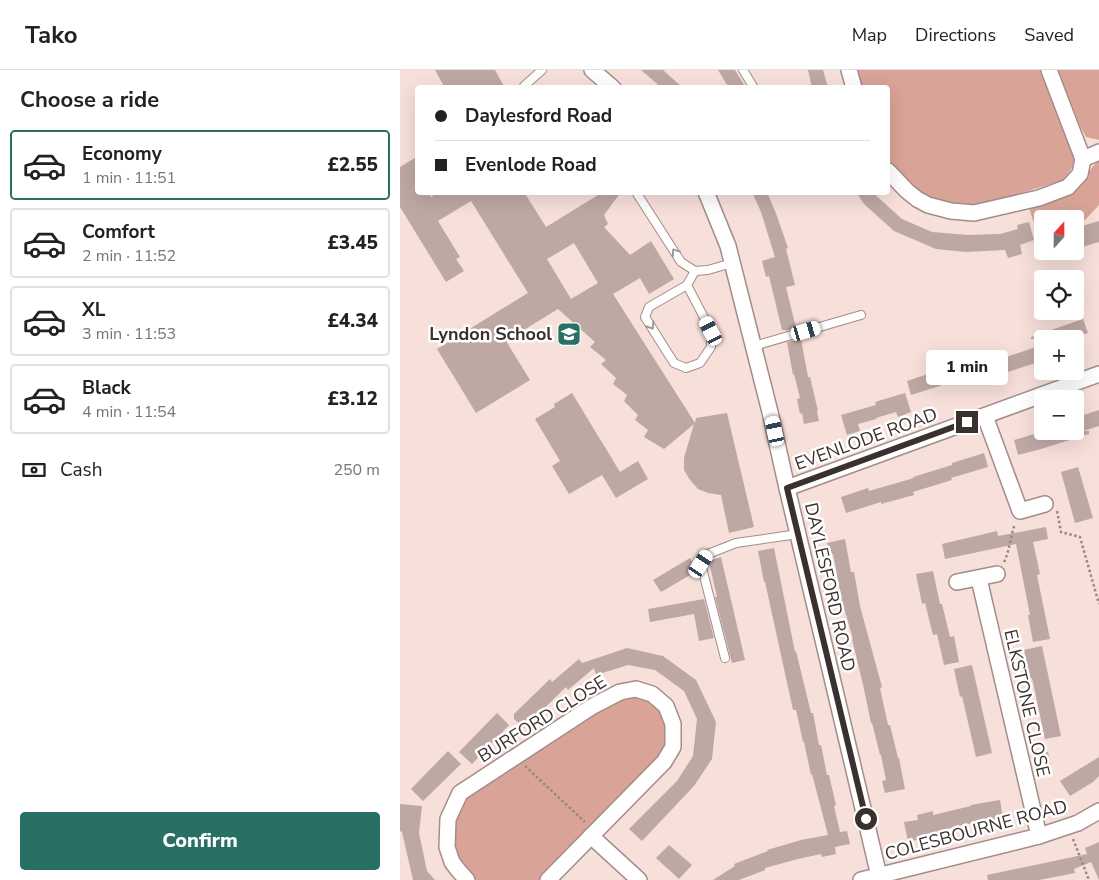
<!DOCTYPE html>
<meta charset="utf-8">
<style>
:root{--surface:#fff;--page:#f6f6f6;--text:#222;--muted:#767676;--line:#e0e0e0;--accent:#286f65}
body{margin:0;font-family:"Nunito Sans",sans-serif;background:var(--page);color:var(--text);height:100vh;display:flex;flex-direction:column;font-size:19px;white-space:nowrap}
*{box-sizing:border-box;margin:0}
p{font-size:16px;color:var(--muted)}
.icon{flex:none;width:28px;height:28px;fill:none;stroke:currentColor;stroke-width:2;stroke-linecap:round;stroke-linejoin:round}
.map{position:relative;flex:1;overflow:hidden}
.side{display:flex;flex-direction:column;background:var(--surface);width:400px}
.side>*{flex:none}
.guide{position:absolute;left:15px;top:15px;width:475px;height:110px;border-radius:5px;box-shadow:0 5px 20px #0002;display:grid;align-content:center;height:110px;padding:0 20px;background:var(--surface)}
.needle{width:32px;rotate:21deg}
.controls{position:absolute;left:634px;top:140px;display:grid;gap:10px}
.controls a{display:grid;place-items:center;width:50px;height:50px;border-radius:5px;background:var(--surface);box-shadow:0 5px 20px #0002;font-size:25px}
.end{position:absolute;width:22px;height:22px;margin:-11px;border:6px solid #3a312f;background:#fff;box-shadow:0 0 0 2px #fff}
.from{border-radius:50%}
.bubble{position:absolute;height:35px;border-radius:5px;background:var(--surface);box-shadow:0 5px 20px #0002;font-size:16px;font-weight:800;line-height:35px;text-align:center}
.car{position:absolute;width:15px;height:30px;margin:-15px -8px;border-radius:6px;box-shadow:0 0 4px 1px #0007;background:linear-gradient(#fff 24%,#345 0 40%,#fff 0 76%,#345 0 86%,#fff 0)}
.guide b{display:flex;align-items:center;gap:18px;height:48px;font-size:19px}
.guide b+b{border-top:1px solid var(--line)}
.guide i{width:12px;height:12px;background:var(--text)}
ul{padding:0;list-style:none}
li{display:flex;align-items:center;gap:15px;height:70px;margin:0 10px 8px;padding:0 10px;border:2px solid var(--line);border-radius:5px}
li div{flex:1}
li b{display:block;font-size:19px}
li em{font-style:normal;font-weight:800}
li.current{border-color:var(--accent)}
li>.icon{width:45px;height:45px;stroke-width:1.5}
h2{padding:0 20px;font-size:22px;line-height:60px}
.pay{display:flex;align-items:center;gap:12px;height:55px;padding:0 20px;font-size:19px}
.pay p{margin-inline-start:auto}
.button{display:flex;gap:10px;margin-top:auto;padding:10px 20px}
.button a{flex:1;height:58px;border-radius:5px;background:var(--accent);color:#fff;font-size:20px;font-weight:800;line-height:58px;text-align:center}
header{display:flex;align-items:center;gap:30px;box-sizing:border-box;height:70px;padding:0 25px;background:var(--surface);border-bottom:1px solid var(--line)}
header strong{font-size:24px}
nav{display:flex;gap:28px;margin-inline-start:auto;font-size:18px}
main{display:flex;flex:1;min-height:0}
.map>svg:first-child{display:block}
</style>
<header>
<strong>Tako</strong>
<nav><a>Map</a><a>Directions</a><a>Saved</a></nav>
</header>
<main>
<section class="side">
<h2>Choose a ride</h2>
<ul>
<li class="current"><svg class="icon" aria-label="car" viewBox="0 0 24 24"><path d="M5 17H2v-5l4-1 3-4h7l3 4 3 1v5h-3M9 17h6M6 11h13"/><circle cx="7" cy="17" r="2"/><circle cx="17" cy="17" r="2"/></svg><div><b>Economy</b><p>1 min · 11:51</p></div><em>£2.55</em></li>
<li><svg class="icon" aria-label="car" viewBox="0 0 24 24"><path d="M5 17H2v-5l4-1 3-4h7l3 4 3 1v5h-3M9 17h6M6 11h13"/><circle cx="7" cy="17" r="2"/><circle cx="17" cy="17" r="2"/></svg><div><b>Comfort</b><p>2 min · 11:52</p></div><em>£3.45</em></li>
<li><svg class="icon" aria-label="car" viewBox="0 0 24 24"><path d="M5 17H2v-5l4-1 3-4h7l3 4 3 1v5h-3M9 17h6M6 11h13"/><circle cx="7" cy="17" r="2"/><circle cx="17" cy="17" r="2"/></svg><div><b>XL</b><p>3 min · 11:53</p></div><em>£4.34</em></li>
<li><svg class="icon" aria-label="car" viewBox="0 0 24 24"><path d="M5 17H2v-5l4-1 3-4h7l3 4 3 1v5h-3M9 17h6M6 11h13"/><circle cx="7" cy="17" r="2"/><circle cx="17" cy="17" r="2"/></svg><div><b>Black</b><p>4 min · 11:54</p></div><em>£3.12</em></li>
</ul>
<div class="pay"><svg class="icon" aria-label="cash" viewBox="0 0 24 24"><path d="M3 7h18v10H3z"/><circle cx="12" cy="12" r="2"/></svg>Cash<p>250 m</p></div>
<div class="button"><a>Confirm</a></div>
</section>
<div class="map">
<svg width="699" height="810" viewBox="0 0 699 810">
<rect width="100%" height="100%" fill="#f7dfda"/>
<!-- green -->
<g fill="#d9a397">
<path d="M453,0H641L676,86C674,96 670,102 663,110L577,137L545,135L510,120L488,95V18L459,17Z"/>
<path d="M658,0H699V70L686,67L680,56Z"/>
<path d="M699,89V135L685,150L675,154V149H642V164L638,165L629,138L662,128L681,116L687,104Z"/>
<path d="M228,625C253,627 263,634 266,660C267,664 268,668 268,672C267,678 259,687 256,692L140,810H75C57,795 49,771 55,748C56,741 61,733 64,726L209,634Z"/>
</g>
<!-- building -->
<g fill="#bea8a3" fill-rule="evenodd">
<path d="M35,0H95L105,18H45Z"/>
<path d="M241,0H263L283,18H262Z"/>
<path d="M318,0H335L346,18H329Z"/>
<path d="M408,0H423L428,18H412Z"/>
<path d="M18,86V122H28L31,127L38,122H124L146,157L203,122H221L204,145L208,154L204,157L230,185L251,171L274,209L249,224L240,208L213,224L295,353L296,348L327,343L354,457L329,463L321,425L308,423L298,419L290,410L284,400V388L294,354L264,379L244,367L248,360L235,350L238,345L224,331L227,325L213,314L216,308L201,294L206,290L190,277L195,272L158,239L106,271L130,310L76,343L37,279L128,223L71,131L38,151L60,187L56,189L64,201L46,212L0,137V97ZM174,173L198,213L171,229L147,189Z"/>
<path d="M352,122H367L377,146L388,178L386,179L395,215L386,217L396,258L385,261V260H382L369,206L366,207L362,191L375,187L361,142Z"/>
<path d="M456,122H472L502,149L532,162L568,165L600,164L618,159L617,155L629,152L634,170L620,175L622,184L608,188L605,180L566,182L536,179L494,161L464,134Z"/>
<path d="M699,151V172L675,179V158Z"/>
<path d="M683,249L688,263L672,269H631V267Z"/>
<path d="M401,269L408,307H410L418,341H417L419,351L404,354L402,343L400,344L397,329L400,328L394,304L393,305L387,272Z"/>
<path d="M642,275V291L589,308L585,294Z"/>
<path d="M576,288L581,303L511,325L507,311Z"/>
<path d="M172,323L220,402L238,391L248,409L216,428L202,405L169,424L152,396L160,391L135,349L155,337L154,334Z"/>
<path d="M505,323L511,342L498,347L496,342L476,348V349L458,354L460,361L447,365L441,345L476,335L475,332Z"/>
<path d="M699,340V356L683,361H689V364L641,379L618,385L614,370L644,361H675V348Z"/>
<path d="M584,383L588,397L551,408L552,410L513,422L514,425L481,434V432L446,443L441,427L468,418L469,421L514,408L513,407L552,395V393Z"/>
<path d="M678,397L693,448L675,453L661,402Z"/>
<path d="M646,457L648,469L633,472L640,504L637,505L650,569L633,572L628,545H630L616,474L545,489L542,474L597,461L598,466Z"/>
<path d="M445,469L451,502H454L460,536L482,617L480,618L488,655H490L498,688H499L505,719L485,723L482,711L486,710L481,685H480L472,653H471L464,619L452,569H453L442,531L433,484L429,485L427,473Z"/>
<path d="M374,478L395,582L396,581L411,643H413L419,675H421L427,705H429L436,735L434,736L440,762L447,761L450,774L435,777L436,784L422,787L421,784L398,789L365,798V800L339,810H313L335,796L334,794L368,781L367,780L401,770L428,765L412,704L411,705L404,672H403L396,640H393L365,512H364L358,481Z"/>
<path d="M321,487L345,590L332,593L315,527H317L309,492L311,490Z"/>
<path d="M290,488L297,501L261,522L253,510Z"/>
<path d="M533,501L540,534H542L550,567L554,566L559,592L544,595L537,564L533,565L525,533L522,534L516,504Z"/>
<path d="M304,529L314,568L299,571L294,544L250,552L248,539Z"/>
<path d="M642,576L661,666L645,669L632,608L630,609L624,580Z"/>
<path d="M227,578L263,586L296,610L316,652L312,689L294,716L242,771L229,759L277,711L293,686L297,649L284,621L255,600L228,595L196,605L194,598L168,620L166,617L124,658L114,649V644L150,609L152,612L179,589L182,593Z"/>
<path d="M572,595L592,683L576,687L562,626L560,627L554,599Z"/>
<path d="M97,643L109,655L72,694L59,682Z"/>
<path d="M48,681L61,694L23,731L11,719Z"/>
<path d="M648,682L651,696L639,699L636,684Z"/>
<path d="M699,687V706L693,712L670,726L660,711Z"/>
<path d="M600,730L603,748L568,754L537,761V762L521,765V769L508,772L504,752L518,750L517,745L533,741V745L571,736V735Z"/>
<path d="M0,734L22,736L19,763L27,801L35,810H13L2,762L0,761Z"/>
<path d="M699,772V810L691,792L674,799L675,803L639,810H588L587,805L687,784L685,778Z"/>
<path d="M269,775L292,795L279,809L256,788Z"/>
</g>
<g fill="none" stroke-linecap="round" stroke-linejoin="round">
<!-- lane casing -->
<g stroke="#a38d88" stroke-width="10">
<g id="lane">
<path d="M343,0L354,18"/>
<path d="M124,18V16L142,0"/>
<path d="M236,122L281,192L295,201L308,200L332,193"/>
<path d="M287,215L311,261V277L300,293L286,298L274,293L245,247L249,237L287,215L295,201"/>
<path d="M354,276L461,245"/>
<path d="M325,588L301,494L308,484L336,473L398,464"/>
</g>
</g>
<!-- street casing -->
<g stroke="#a38d88" stroke-width="18">
<g id="street">
<path d="M192,0L213,18"/>
<path d="M449,0L454,18"/>
<path d="M683,89L699,82"/>
<path d="M488,101L507,121L517,129L528,135L551,141L574,143L639,128L668,117L680,104L683,89L649,0"/>
<path d="M306,122L328,176L370,342L387,418L479,806"/>
<path d="M585,346L620,441L645,434"/>
<path d="M387,418L699,304"/>
<path d="M579,509L639,766"/>
<path d="M557,512L597,504"/>
<path d="M191,766L239,810"/>
<path d="M67,810L58,800L52,792L47,777L48,749L60,723L193,636L220,622L236,619L252,624L266,636L273,654V677L264,692L148,810"/>
<path d="M461,810L639,766L678,753L699,741"/>
</g>
</g>
<!-- path -->
<g stroke="#988784" stroke-width="2.5" stroke-dasharray="2.5 2.5" stroke-linecap="butt">
<path d="M657,441L661,462L680,467L699,534"/>
<path d="M604,492C610,480 610,467 615,454"/>
<path d="M125,696L185,752"/>
<path d="M673,769L689,810"/>
</g>
<!-- lane -->
<use href="#lane" stroke="#fff" stroke-width="8"/>
<!-- street -->
<use href="#street" stroke="#fff" stroke-width="15"/>
</g>
<!-- one-way arrows -->
<defs><path id="oneway-chevron" d="M-2-3.5L2.5 0L-2 3.5" fill="none" stroke-width="1.6" stroke-linecap="round" stroke-linejoin="round" transform="scale(1.25)"/></defs>
<g stroke="#9c9897">
<use href="#oneway-chevron" transform="translate(275 182) rotate(-124)"/>
<use href="#oneway-chevron" transform="translate(251 256) rotate(58)"/>
</g>
<g fill="none" stroke-linecap="round" stroke-linejoin="round">
<!-- route -->
<path stroke="#3a312f" stroke-width="6" d="M466,749L387,418L567,352"/>
</g>
<!-- icons -->
<defs>
<g id="school-square" transform="scale(1.25)"><rect x="-9" y="-9" width="18" height="18" rx="4" fill="#286f65" stroke="#fff"/><path d="M0-5L7-2L0 1L-7-2ZM-4 1L0 2.5L4 1V4Q0 6-4 4Z" fill="#fff"/></g>
</defs>
<g fill-rule="evenodd">
<use href="#school-square" x="169" y="264"/>
</g>
<g text-anchor="middle" dominant-baseline="central" stroke-width="5" stroke-linejoin="round" paint-order="stroke">
<!-- poi labels -->
<g font-size="18" font-weight="bold" fill="#3a312f" stroke="#fff" text-anchor="end">
<text x="152" y="264">Lyndon School</text>
</g>
<!-- street labels -->
<g font-size="18" fill="#3a312f" stroke="#fff">
<text transform="translate(466 369) rotate(-20)">EVENLODE ROAD</text>
<text transform="translate(430 517) rotate(77)">DAYLESFORD ROAD</text>
<text transform="translate(627 633) rotate(77)">ELKSTONE CLOSE</text>
<text transform="translate(142 649) rotate(-32)">BURFORD CLOSE</text>
<text transform="translate(576 760) rotate(-15)">COLESBOURNE ROAD</text>
</g>
</g>
</svg>
<div class="controls">
<a><svg class="needle" viewBox="-14 -14 28 28"><path d="M0-13l5 13h-10z" fill="#e53935"/><path d="M0 13l5-13h-10z" fill="#767676"/></svg></a>
<a><svg class="icon" aria-label="locate" viewBox="0 0 24 24"><circle cx="12" cy="12" r="6"/><path d="M12 2v4M12 18v4M2 12h4M18 12h4"/></svg></a>
<a>+</a>
<a>−</a>
</div>
<i class="end from" style="left:466px;top:749px"></i>
<i class="end" style="left:567px;top:352px"></i>
<div class="bubble" style="left:526px;top:280px;width:82px">1 min</div>
<i class="car" style="left:311px;top:261px;rotate:333deg"></i>
<i class="car" style="left:406px;top:261px;rotate:74deg"></i>
<i class="car" style="left:375px;top:361px;rotate:348deg"></i>
<i class="car" style="left:301px;top:494px;rotate:34deg"></i>
<div class="guide">
<b><i class="from"></i>Daylesford Road</b>
<b><i></i>Evenlode Road</b>
</div>
</div>
</main>
